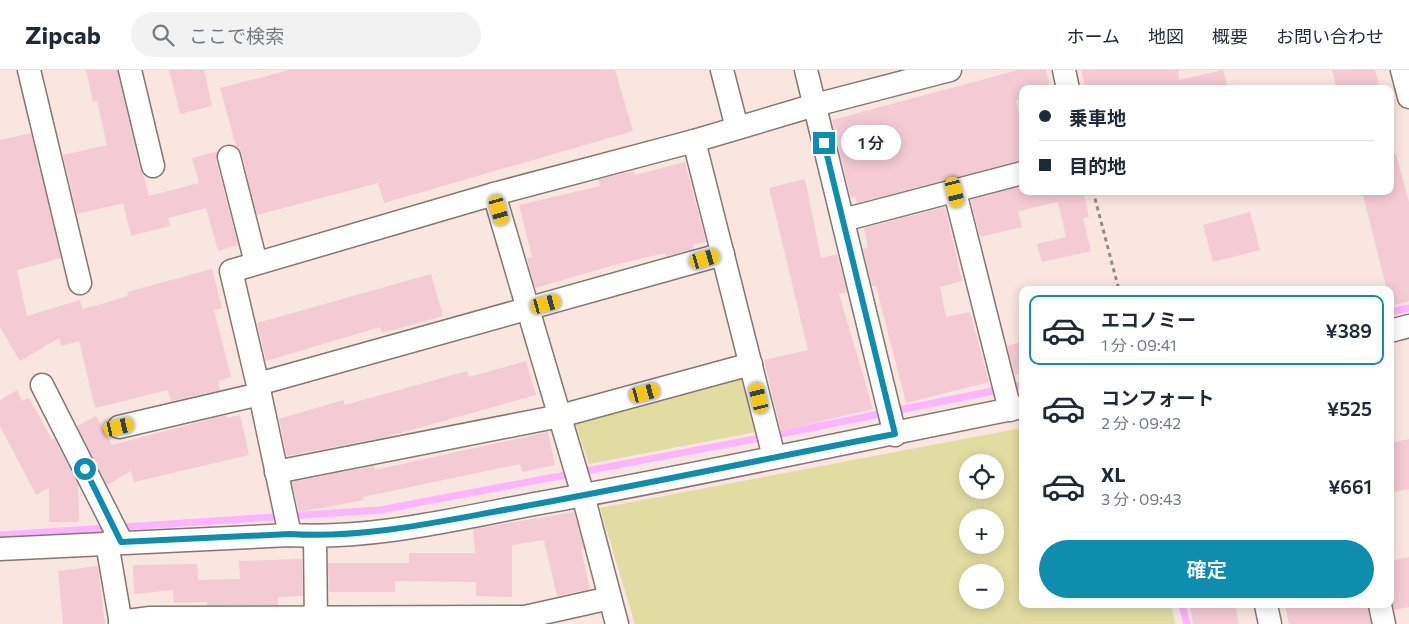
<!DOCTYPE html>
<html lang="ja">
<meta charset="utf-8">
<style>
:root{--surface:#fff;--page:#f2f2f3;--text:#1f2937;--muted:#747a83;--line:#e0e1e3;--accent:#0f8dae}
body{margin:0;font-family:Commissioner,"Noto Sans JP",sans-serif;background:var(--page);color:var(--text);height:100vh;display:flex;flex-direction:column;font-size:19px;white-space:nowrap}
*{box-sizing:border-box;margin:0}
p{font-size:16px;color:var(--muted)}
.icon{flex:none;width:28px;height:28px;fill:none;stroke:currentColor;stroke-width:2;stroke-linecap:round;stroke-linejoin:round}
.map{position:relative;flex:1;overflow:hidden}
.drawer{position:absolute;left:1019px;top:216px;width:375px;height:322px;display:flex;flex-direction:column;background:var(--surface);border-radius:10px;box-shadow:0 2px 12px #0003}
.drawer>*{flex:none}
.top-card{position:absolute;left:1019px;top:15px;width:375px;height:110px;border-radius:10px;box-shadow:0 2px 12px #0003;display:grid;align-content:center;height:110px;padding:0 20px;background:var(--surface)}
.controls{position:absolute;left:959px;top:384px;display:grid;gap:10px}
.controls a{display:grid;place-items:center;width:45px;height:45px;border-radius:50%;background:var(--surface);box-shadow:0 2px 12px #0003;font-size:25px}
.end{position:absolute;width:22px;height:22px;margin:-11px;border:6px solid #0f8dae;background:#fff;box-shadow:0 0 0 2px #fff}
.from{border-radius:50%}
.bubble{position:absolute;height:35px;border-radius:18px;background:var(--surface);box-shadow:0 2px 12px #0003;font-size:16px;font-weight:600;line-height:35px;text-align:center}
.car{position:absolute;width:15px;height:30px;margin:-15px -8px;border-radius:6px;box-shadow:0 0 4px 1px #0007;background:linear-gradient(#f5c518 24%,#345 0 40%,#f5c518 0 76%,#345 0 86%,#f5c518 0)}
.top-card b{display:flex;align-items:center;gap:18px;height:48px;font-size:19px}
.top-card b+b{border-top:1px solid var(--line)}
.top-card i{width:12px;height:12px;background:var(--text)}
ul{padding:9px 0 0;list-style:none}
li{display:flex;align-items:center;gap:15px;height:70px;margin:0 10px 8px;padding:0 10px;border:2px solid transparent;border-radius:10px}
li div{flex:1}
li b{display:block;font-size:19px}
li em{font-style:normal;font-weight:600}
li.on{border-color:var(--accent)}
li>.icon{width:45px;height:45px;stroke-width:1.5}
.primary-button{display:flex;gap:10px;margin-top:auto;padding:10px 20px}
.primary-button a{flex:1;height:58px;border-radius:30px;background:var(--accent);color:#fff;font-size:20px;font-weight:600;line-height:58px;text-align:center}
header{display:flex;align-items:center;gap:30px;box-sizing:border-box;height:70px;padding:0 25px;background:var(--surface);border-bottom:1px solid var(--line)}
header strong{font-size:24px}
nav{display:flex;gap:28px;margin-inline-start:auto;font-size:18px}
.search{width:350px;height:45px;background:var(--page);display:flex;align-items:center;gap:12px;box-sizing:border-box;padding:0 18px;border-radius:28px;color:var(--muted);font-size:19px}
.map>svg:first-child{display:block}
</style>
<header>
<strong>Zipcab</strong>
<div class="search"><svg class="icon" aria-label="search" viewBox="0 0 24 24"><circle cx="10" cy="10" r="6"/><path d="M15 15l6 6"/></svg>ここで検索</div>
<nav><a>ホーム</a><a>地図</a><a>概要</a><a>お問い合わせ</a></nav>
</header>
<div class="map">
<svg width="1409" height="554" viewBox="0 0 1409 554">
<rect width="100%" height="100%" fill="#f9e6e1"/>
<!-- green -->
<g fill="#e1dda2" fill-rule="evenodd">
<path d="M743,302L756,362L589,394L573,347Z"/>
<path d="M1022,358V535H1171L1175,554H635L600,438ZM995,392V420H968V392ZM968,448H995V475H968ZM968,502H995V530H968Z"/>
</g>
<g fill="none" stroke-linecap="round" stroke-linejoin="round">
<!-- stream -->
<g stroke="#fcb4fc" stroke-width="7">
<path d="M1390,242L1409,238"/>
<path d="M0,465L380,440L781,364L1022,315"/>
<path d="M1182,535L1187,554"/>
</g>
</g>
<!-- building -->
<g fill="#f4cad5">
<path d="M86,0H117L140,99L144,106L149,126L199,113L192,88L218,81L216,90L238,175L218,181L206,138L168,148L170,156L131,166L123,133L77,144L63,85L107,75L97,31L93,32Z"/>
<path d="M169,0H204L212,36L180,44Z"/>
<path d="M289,0H615L633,61L384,133L378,113L257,145L242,84L236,76L220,18Z"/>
<path d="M1018,0H1046L1051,19H1022V29L1016,30L1022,55V90L857,133L855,126L851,128L832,50Z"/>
<path d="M1081,0H1178L1179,10L1223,0L1228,19H1086Z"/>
<path d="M1332,0H1375L1380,19H1337Z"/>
<path d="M31,63L61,188L17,200L27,246L80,230L82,239L101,234L128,226L127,222L212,199L222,238L214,240L231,307L218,311L220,320L171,331L168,320L95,338L79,271L61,276L59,268L20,291L0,257V70Z"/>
<path d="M1396,84L1409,132V231L1391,236L1390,220H1387L1362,121H1390V85Z"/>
<path d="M685,92L706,172L693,175L694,179L666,186L665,183L618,194L535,218L527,188L532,187L519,135L600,116L598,110L613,106L634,101L635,105Z"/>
<path d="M805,109L821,188L837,184L847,222L839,224L873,339L781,361L764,290L808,280L769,118Z"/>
<path d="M1022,116V121H1083L1089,147L1083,148L1091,181L1042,192L1037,174L1066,167L1058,132L1018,141L1022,157L980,167L971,130Z"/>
<path d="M945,137L962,211L940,217L946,247L970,242L989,312L906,333L876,216H872L863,179L868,177L864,158Z"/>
<path d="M1250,142L1260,180L1213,192L1203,155Z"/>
<path d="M431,204L443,246L382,263L380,257L266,291L257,253Z"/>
<path d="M1022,272V303L1015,305L1007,276Z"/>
<path d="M526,291L536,325L386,367L287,386L279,349L343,330L345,335L467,301L469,307Z"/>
<path d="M17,320L22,331L29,328L52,370L54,368L78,414L79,452H49V418L36,425L0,356V330Z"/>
<path d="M226,345L227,348L240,345L249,385L134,412L131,401L107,415L77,356L96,346L112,375Z"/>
<path d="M548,362L555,395L522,402L520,394L363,427L364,430L299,442L292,412L374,396L375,400Z"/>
<path d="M1409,369V419L1390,423V373Z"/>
<path d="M574,442L584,479H581L590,519L557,526L544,470L512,475V527L476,526V512L395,511V522H329L328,493H409V483H475L473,459Z"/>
<path d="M1409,487V537L1394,540L1390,527V491Z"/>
<path d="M302,489L303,526L278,527V535H207V532L174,533L173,520L134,524L133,495L197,494L198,510L240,509L239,491Z"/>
<path d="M98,496L105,554H63L58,501Z"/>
<path d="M1190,535H1235L1239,554H1193Z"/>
<path d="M1285,535H1367L1371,554H1289Z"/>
</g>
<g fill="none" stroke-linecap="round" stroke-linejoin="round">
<!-- minor casing -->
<g stroke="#867671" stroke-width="25">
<g id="minor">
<path d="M29,0L80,213"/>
<path d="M130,0L153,96"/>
<path d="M722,0L737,58"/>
<path d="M806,0L895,365"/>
<path d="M1064,0L1068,19"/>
<path d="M1402,0L1409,27"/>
<path d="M694,71L774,387"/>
<path d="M229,87L256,193"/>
<path d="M955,122L1010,340"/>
<path d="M494,124L583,425L617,554"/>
<path d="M843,150L1022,103"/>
<path d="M1390,261L1409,256"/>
<path d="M258,314L723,184"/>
<path d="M42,315L121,471"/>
<path d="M119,357L260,324"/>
<path d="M276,402L560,346L751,294"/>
<path d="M290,465L260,324L231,201L494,124L694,71L815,35L950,0"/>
<path d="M315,466L316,554"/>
<path d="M107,473L121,554"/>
<path d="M0,479L290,465C374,470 458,448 540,433C702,404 862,369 1022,337"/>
<path d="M1266,535L1270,554"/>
<path d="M1380,535L1384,554"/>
<path d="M120,552L150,548L525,547L610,528"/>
</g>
</g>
<!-- path -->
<path stroke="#948884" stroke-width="3" stroke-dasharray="4 4" stroke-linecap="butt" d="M1093,121L1119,220"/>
<!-- minor -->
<use href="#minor" stroke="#fff" stroke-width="22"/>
</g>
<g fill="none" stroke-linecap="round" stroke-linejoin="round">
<!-- route -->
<path stroke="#0f8dae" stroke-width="6" d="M85,399L121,472L290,464C365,469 441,451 515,438C642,415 768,388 895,364L824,73"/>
</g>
</svg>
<div class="controls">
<a><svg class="icon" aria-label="locate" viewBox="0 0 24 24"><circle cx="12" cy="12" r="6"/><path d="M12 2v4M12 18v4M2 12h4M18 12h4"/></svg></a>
<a>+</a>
<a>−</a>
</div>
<i class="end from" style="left:85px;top:399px"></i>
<i class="end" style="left:824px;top:73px"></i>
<div class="bubble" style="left:841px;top:55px;width:60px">1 分</div>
<i class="car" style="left:955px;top:122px;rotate:166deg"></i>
<i class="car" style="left:499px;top:140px;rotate:164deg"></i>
<i class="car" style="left:705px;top:189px;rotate:74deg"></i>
<i class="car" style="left:546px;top:234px;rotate:75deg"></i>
<i class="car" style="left:645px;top:323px;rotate:75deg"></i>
<i class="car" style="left:759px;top:328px;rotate:346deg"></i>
<i class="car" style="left:119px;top:357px;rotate:77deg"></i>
<div class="top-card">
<b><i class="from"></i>乗車地</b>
<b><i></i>目的地</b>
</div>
<section class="drawer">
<ul>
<li class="on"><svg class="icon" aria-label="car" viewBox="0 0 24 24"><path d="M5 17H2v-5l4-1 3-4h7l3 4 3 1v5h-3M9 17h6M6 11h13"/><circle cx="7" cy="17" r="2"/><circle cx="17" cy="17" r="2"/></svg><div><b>エコノミー</b><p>1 分 · 09:41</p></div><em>¥389</em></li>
<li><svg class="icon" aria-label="car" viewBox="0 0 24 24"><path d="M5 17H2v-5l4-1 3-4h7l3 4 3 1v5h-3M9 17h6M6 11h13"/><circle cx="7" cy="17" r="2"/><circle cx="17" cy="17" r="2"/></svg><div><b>コンフォート</b><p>2 分 · 09:42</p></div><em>¥525</em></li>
<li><svg class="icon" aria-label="car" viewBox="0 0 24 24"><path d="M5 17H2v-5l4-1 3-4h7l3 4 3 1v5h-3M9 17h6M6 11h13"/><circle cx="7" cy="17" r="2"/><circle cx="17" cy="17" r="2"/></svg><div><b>XL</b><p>3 分 · 09:43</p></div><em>¥661</em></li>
</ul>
<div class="primary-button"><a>確定</a></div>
</section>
</div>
